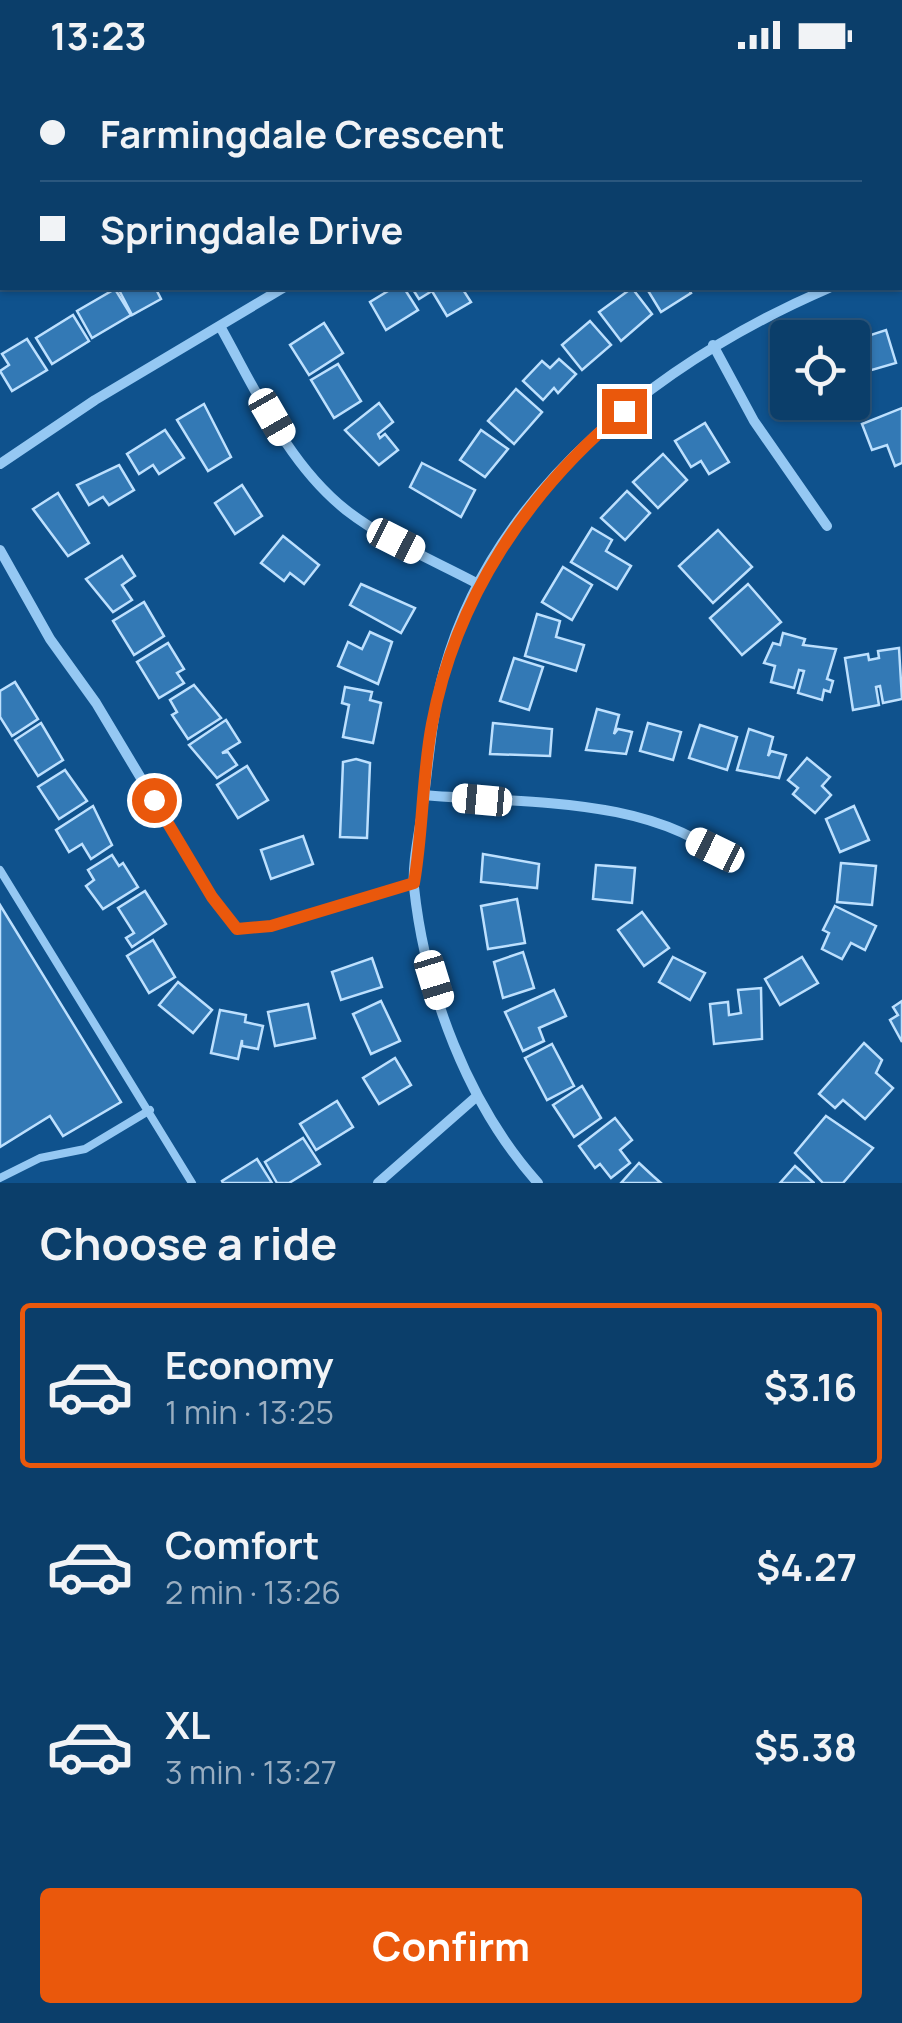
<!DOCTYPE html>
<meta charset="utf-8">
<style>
:root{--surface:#0b3e6a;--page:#144570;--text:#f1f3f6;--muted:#9aaec1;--line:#2b577e;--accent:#ea580c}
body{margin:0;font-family:Manrope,sans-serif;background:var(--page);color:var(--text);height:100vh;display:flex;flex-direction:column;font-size:38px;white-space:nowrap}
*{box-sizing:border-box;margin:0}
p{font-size:32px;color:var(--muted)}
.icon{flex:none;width:55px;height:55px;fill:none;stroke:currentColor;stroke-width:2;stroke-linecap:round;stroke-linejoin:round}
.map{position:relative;height:1113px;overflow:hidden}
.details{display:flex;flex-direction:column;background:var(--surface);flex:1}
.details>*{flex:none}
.top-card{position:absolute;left:0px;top:0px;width:902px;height:220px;box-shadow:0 2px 8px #0004,0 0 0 2px var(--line);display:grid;align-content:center;height:220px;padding:0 40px;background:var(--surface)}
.buttons{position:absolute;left:770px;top:250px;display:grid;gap:20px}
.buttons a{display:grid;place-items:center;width:100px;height:100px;border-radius:10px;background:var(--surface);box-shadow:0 2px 8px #0004,0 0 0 2px var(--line);font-size:50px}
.end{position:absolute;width:45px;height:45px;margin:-22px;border:12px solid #ea580c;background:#fff;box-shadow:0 0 0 5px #fff}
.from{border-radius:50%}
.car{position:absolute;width:30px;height:60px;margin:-30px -15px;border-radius:12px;box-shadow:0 0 8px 2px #0007;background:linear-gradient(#fff 24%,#345 0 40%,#fff 0 76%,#345 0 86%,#fff 0)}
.top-card b{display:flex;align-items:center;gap:35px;height:95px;font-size:38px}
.top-card b+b{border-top:2px solid var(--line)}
.top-card i{width:25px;height:25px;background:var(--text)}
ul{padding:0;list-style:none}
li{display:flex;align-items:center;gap:30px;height:165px;margin:0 20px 15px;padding:0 20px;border:5px solid transparent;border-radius:10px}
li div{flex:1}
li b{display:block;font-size:38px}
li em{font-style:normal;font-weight:700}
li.on{border-color:var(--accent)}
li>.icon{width:90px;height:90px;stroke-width:1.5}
h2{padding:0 40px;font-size:45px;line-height:120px}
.button{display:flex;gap:20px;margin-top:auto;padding:20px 40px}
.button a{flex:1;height:115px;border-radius:10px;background:var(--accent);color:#fff;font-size:40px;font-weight:700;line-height:115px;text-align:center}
.status{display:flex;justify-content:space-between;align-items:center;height:70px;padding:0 50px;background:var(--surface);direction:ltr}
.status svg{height:28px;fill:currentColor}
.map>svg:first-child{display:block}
</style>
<div class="status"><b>13:23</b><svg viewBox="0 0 49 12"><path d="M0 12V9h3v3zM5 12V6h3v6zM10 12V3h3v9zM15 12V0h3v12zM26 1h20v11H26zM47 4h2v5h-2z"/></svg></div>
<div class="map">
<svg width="902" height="1113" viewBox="0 0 902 1113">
<rect width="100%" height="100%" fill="#0f528d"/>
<!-- building -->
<g fill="#3379b5" stroke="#bde0fe" stroke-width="2.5">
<path d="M124,218H163L157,221L161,229L132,245L119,220Z"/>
<path d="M393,218H404L418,240L386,260L370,232Z"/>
<path d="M412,218H462L471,232L447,246L432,221L419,229Z"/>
<path d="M632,218L652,244L621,271L599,242Z"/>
<path d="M688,218L691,223L661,242L647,219Z"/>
<path d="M115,219L131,245L92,268L77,241Z"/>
<path d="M73,245L89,271L52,294L36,268Z"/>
<path d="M590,251L611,275L582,300L562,275Z"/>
<path d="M324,253L343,283L309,305L290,275Z"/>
<path d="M886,260L896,293L858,304L852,271Z"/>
<path d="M27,269L47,300L12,321L0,301L9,295L2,284Z"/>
<path d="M559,289L576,304L558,323L554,318L543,330L523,311L542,291L550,298Z"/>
<path d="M338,294L361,331L334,348L311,310Z"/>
<path d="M516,319L542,342L514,374L488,351Z"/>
<path d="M379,333L393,352L378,364L380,368L385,364L398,380L379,395L345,360Z"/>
<path d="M204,334L231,387L208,401L177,350Z"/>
<path d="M902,338V393L895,396L887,375L872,380L862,354Z"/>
<path d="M705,353L729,392L709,404L701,391L691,397L675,371Z"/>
<path d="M165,360L184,388L159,404L153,395L139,404L127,384Z"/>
<path d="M481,360L508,379L485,407L460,390Z"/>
<path d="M663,384L687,410L658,438L633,412Z"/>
<path d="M422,393L475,420L461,447L410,417Z"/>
<path d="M119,395L134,420L109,435L103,427L89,435L77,415Z"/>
<path d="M242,415L262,446L235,464L215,433Z"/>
<path d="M627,421L650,443L625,470L601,448Z"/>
<path d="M58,423L89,473L68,486L33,439Z"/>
<path d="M592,458L612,470L606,481L631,496L617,519L571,492Z"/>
<path d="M718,460L752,497L713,533L679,496Z"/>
<path d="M283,466L319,495L304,514L290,503L284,511L261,493Z"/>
<path d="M122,486L135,506L122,515L132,530L113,542L86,509Z"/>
<path d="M563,497L592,515L572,550L542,532Z"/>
<path d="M361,514L415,538L401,563L350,535Z"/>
<path d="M748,514L781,552L742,585L710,548Z"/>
<path d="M144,532L164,566L134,585L113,551Z"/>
<path d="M537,544L560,551L556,567L584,575L576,601L525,586Z"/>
<path d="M370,562L392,572L378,614L338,596L348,572L362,579Z"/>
<path d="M783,563L805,569L803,575L836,579L827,609L833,611L830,622L824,620L822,630L798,623L804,601L799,600L794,618L771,612L775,596L764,593L773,573L780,575Z"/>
<path d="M168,573L184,599L177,603L184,613L159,628L137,592Z"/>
<path d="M899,578L902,629L883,633L880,616L876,617L879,635L853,640L845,588L868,584L869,590L879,588L878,581Z"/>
<path d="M514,588L543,597L529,640L500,631Z"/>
<path d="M15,612L38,649L12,666L0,647V621Z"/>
<path d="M194,615L221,648L188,669L172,645L177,642L170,630Z"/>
<path d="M345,617L372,622L370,630L381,633L373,673L343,667L349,635L342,633Z"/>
<path d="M597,639L619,645L614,664L618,659L632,662L626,684L586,680Z"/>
<path d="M226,650L240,672L222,683L228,682L237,695L217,708L189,675Z"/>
<path d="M41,653L63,690L38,706L15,670Z"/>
<path d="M493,653L552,659L550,686L490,684Z"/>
<path d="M648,653L681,662L673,690L640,681Z"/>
<path d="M700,655L737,667L727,700L689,688Z"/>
<path d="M749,659L773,667L768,686L771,681L786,685L779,708L737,700Z"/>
<path d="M807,688L830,707L822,716L831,725L815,743L793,724L798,718L788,710Z"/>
<path d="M356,689L370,693L367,768L340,767L343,692Z"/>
<path d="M247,696L268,730L238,748L217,715Z"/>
<path d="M65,700L87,731L59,749L38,717Z"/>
<path d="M93,736L112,775L91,789L82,774L69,782L56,760Z"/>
<path d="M854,736L869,770L840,782L826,749Z"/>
<path d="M303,766L313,794L271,809L261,780Z"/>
<path d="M483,784L539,794L537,818L481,812Z"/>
<path d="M112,785L119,796L123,793L138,817L103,839L86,816L94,810L88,800Z"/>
<path d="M841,793L876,796L872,835L837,832Z"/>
<path d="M596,795L635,798L632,833L593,829Z"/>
<path d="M145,821L166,854L132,877L126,868L134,863L118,838Z"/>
<path d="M517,829L525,873L488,879L481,836Z"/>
<path d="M0,835L121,1032L63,1066L50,1046L0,1077Z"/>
<path d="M835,836L876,856L865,880L851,873L842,889L822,879L829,863L823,860Z"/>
<path d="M642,842L669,878L644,896L618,860Z"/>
<path d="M153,870L175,907L149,923L127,886Z"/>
<path d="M523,882L534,918L503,928L494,892Z"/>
<path d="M673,887L705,903L690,930L659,912Z"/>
<path d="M802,887L818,913L780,935L765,909Z"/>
<path d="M372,888L382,917L341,930L332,902Z"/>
<path d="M178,912L212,940L193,963L159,935Z"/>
<path d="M761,918L762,969L714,974L710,934L728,932L729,945L741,943L738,920Z"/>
<path d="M554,920L566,946L539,958L544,971L523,981L505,942Z"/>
<path d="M381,931L400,971L371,984L353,944Z"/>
<path d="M902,931V972L890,950L898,945L893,937Z"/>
<path d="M308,934L315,968L275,976L268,942Z"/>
<path d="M220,940L246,945L245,952L263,956L258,979L242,976V970L238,989L211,983Z"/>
<path d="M864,973L882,990L876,1003L893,1018L865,1049L843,1030L835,1038L819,1024Z"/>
<path d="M552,974L574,1016L547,1030L525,988Z"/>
<path d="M395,988L411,1015L379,1034L363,1008Z"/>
<path d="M582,1016L601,1048L574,1067L553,1035Z"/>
<path d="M337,1031L353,1057L316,1080L300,1054Z"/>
<path d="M826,1046L873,1078L843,1113H823L795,1083Z"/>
<path d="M615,1048L632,1070L620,1080L630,1093L611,1108L600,1094L595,1098L579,1076Z"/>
<path d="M303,1068L320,1094L289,1113H277L265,1092Z"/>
<path d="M257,1089L272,1113H223L222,1111Z"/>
<path d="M639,1093L653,1106L661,1113H621Z"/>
<path d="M795,1096L814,1113H815H780Z"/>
</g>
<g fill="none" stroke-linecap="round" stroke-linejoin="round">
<!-- service -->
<g stroke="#95c8f3" stroke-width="8">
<path d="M0,800L192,1113"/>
<path d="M0,1108L40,1088L85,1079L150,1040"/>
</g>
<!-- minor -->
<g stroke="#95c8f3" stroke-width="10">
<path d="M625,2L630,0"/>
<path d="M900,196L902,195"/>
<path d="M221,258C256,321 288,394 346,440C386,471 435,491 480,515"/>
<path d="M713,275L754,351L827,456"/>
<path d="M0,394L95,330L283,218"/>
<path d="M0,480L50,569L96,633L212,827L237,859L271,856L414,813"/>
<path d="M424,725C522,734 652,725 730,793"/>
<path d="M378,1113L476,1027"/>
<path d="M538,1113C468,1035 425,921 414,817C412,792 420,760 423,734C429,689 432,644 444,600C494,417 665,289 829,218"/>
</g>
<!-- tertiary -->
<g stroke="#95c8f3" stroke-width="18">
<path d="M261,2L264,0"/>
<path d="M0,145L2,144"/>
<path d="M0,189L2,188"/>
</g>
</g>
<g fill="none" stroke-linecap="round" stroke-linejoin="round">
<!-- route -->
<path stroke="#ea580c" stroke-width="12" d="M154,730L212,827L237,859L271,856L414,813C423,761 422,706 432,654C455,529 528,421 624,341"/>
</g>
</svg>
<div class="buttons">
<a><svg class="icon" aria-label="locate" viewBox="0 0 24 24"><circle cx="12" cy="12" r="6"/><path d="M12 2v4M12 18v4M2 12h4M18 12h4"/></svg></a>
</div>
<i class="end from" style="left:154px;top:730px"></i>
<i class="end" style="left:624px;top:341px"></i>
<i class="car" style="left:272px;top:347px;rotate:150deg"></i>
<i class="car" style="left:396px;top:471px;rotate:117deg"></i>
<i class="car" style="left:482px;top:730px;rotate:275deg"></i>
<i class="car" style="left:715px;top:780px;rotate:296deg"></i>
<i class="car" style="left:434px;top:910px;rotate:163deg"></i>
<div class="top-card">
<b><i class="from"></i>Farmingdale Crescent</b>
<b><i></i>Springdale Drive</b>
</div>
</div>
<section class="details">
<h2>Choose a ride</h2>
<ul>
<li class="on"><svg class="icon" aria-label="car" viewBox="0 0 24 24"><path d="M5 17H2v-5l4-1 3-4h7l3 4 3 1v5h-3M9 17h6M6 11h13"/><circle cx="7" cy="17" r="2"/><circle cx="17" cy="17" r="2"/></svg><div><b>Economy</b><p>1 min · 13:25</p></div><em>$3.16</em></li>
<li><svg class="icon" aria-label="car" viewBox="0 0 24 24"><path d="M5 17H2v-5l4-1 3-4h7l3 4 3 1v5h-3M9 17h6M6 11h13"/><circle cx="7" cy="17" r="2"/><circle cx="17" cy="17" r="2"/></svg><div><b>Comfort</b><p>2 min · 13:26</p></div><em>$4.27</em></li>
<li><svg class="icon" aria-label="car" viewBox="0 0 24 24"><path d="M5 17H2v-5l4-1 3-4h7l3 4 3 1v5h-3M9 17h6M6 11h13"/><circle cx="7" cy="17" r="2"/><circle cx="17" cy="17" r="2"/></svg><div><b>XL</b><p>3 min · 13:27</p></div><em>$5.38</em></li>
</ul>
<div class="button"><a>Confirm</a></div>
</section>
